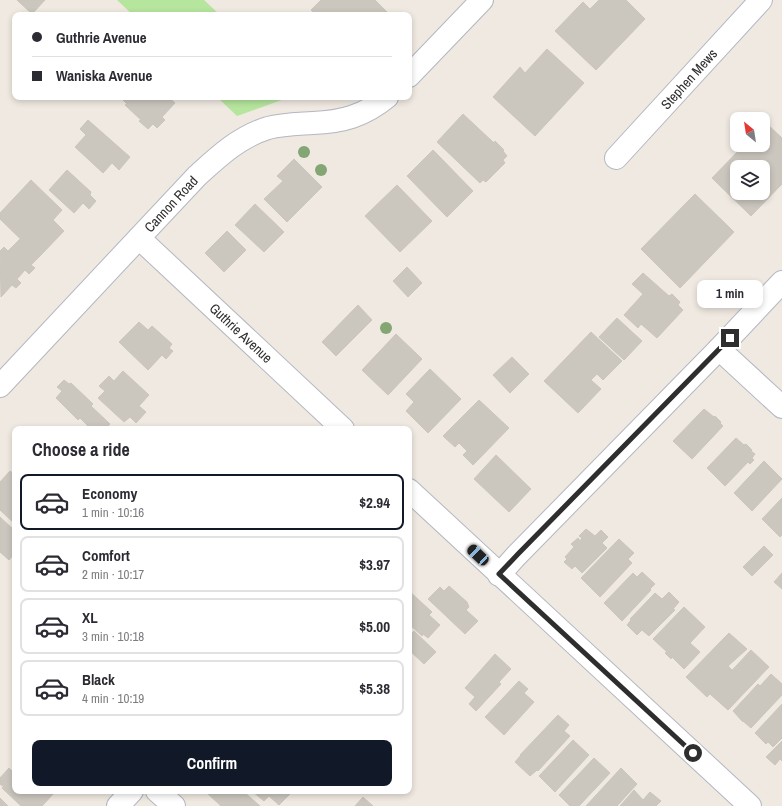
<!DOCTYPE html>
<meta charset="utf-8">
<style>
:root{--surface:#fff;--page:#f7f7f7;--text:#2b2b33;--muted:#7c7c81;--line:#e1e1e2;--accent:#111827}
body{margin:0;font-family:"Archivo Narrow",sans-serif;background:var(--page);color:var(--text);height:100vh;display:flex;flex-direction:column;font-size:15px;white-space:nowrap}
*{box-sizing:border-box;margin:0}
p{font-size:13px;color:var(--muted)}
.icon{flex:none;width:22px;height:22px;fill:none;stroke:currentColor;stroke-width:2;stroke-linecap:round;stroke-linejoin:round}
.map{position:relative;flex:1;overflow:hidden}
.drawer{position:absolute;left:12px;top:426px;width:400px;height:368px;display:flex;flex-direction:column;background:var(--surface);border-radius:8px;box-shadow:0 2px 6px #0003}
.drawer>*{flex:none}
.hud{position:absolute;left:12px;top:12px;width:400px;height:88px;border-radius:8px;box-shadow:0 2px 6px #0003;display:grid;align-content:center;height:88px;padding:0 20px;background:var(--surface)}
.needle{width:26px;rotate:330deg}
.tools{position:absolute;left:730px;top:112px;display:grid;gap:8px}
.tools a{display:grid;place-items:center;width:40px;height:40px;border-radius:8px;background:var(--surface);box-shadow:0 2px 6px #0003;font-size:20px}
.end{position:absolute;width:18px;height:18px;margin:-9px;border:5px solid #2e2e2e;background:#fff;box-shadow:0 0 0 2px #fff}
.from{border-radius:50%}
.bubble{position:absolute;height:28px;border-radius:8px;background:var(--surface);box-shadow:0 2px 6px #0003;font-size:13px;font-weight:700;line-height:28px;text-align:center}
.car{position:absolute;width:12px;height:24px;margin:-12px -6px;border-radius:5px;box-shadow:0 0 3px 1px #0007;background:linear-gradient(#222 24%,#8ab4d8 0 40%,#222 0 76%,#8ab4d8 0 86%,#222 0)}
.hud b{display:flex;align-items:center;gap:14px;height:38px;font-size:15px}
.hud b+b{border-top:1px solid var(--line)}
.hud i{width:10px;height:10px;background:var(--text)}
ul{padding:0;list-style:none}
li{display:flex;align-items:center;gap:12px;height:56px;margin:0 8px 6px;padding:0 12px;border:2px solid var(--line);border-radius:8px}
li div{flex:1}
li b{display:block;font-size:15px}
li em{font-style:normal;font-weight:700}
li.selected{border-color:var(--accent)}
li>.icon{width:36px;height:36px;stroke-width:1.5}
h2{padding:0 20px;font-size:18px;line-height:48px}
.action{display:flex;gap:8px;margin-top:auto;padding:8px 20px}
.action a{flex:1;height:46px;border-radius:8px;background:var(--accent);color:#fff;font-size:16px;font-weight:700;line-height:46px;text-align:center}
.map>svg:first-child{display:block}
</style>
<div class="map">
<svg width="782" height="806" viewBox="0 0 782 806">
<rect width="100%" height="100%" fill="#efe9e1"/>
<!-- green -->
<g fill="#b6e59e">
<path d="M117,0H204L220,15H133Z"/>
<path d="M217,97H290L237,116Z"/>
</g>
<!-- building -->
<g fill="#cbc7bf" stroke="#cbc5ba" fill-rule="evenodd">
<path d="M17,0H45L32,14Z"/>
<path d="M321,0H375L387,12L384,15H316L311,10Z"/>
<path d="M599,0H626L645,19L596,70L555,31L583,2L590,9Z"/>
<path d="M547,49L584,83L535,136L493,97L520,67L525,73Z"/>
<path d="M120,97H168L175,103L162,117L165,120L157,128L153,124L148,129L139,121L141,120L125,105L127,104Z"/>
<path d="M463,114L494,143L495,141L504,150L503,151L507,156L503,160L505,163L486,182L483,180L480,183L437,142Z"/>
<path d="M88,120L130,157L119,170L112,163L103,173L75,147L86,135L80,129Z"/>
<path d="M766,123L782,138V184L751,216L712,178L744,145H763V126ZM737,167H763V193H737Z"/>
<path d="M433,150L473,191L447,217L407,176Z"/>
<path d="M294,159L322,187L287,222L264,199L283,181L277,176Z"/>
<path d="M67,170L91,192L90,195L96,201L89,209L83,203L74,213L49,190Z"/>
<path d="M31,180L62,210L53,220L64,231L39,257L0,219V213Z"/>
<path d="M397,185L432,221L400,252L365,216Z"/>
<path d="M695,194L734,232L680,288L641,249Z"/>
<path d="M255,204L284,232L264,252L235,225Z"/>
<path d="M227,231L246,250L224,272L205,253Z"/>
<path d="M20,239L39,257L31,265L35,268L29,274L25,270L17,279L21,283L16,288L12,285L1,297L0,251L4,247L8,251Z"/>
<path d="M407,267L422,283L408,297L393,281Z"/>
<path d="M643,273L669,296L672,294L680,302L678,305L683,310L657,338L641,324L638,328L624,315L643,294L632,284Z"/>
<path d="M358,305L372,320L336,356L322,342Z"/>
<path d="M617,318L642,341L624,360L599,337Z"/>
<path d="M139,322L148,330L152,326L172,344L169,348L173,351L166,359L162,355L148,370L119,342Z"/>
<path d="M591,332L622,361L603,380L597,374L591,380L601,389L578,413L544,381Z"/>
<path d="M396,334L422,359L388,395L362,370Z"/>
<path d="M512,357L529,374L510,393L493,375Z"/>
<path d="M430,369L461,399L428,433L406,411L414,402L406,394Z"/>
<path d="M123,371L149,395L139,406L146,412L136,423L130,417L124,422L98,398L105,391L99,386L109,376L114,381Z"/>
<path d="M64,380L69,384L71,383L93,404L91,406L110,424L105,429H87L89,427L80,418L78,420L56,398L62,391L57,387Z"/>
<path d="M479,400L509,428L473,465L463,455L467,451L459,443L455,447L443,436Z"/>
<path d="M704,409L714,417L715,416L721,422L720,423L723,426L692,459L673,441Z"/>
<path d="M736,438L744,445L746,444L752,450L751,451L755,454L752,458L754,460L750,464L748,462L725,486L707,468Z"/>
<path d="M496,455L531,489L509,512L474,479Z"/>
<path d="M764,461L782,479L752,511L734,493Z"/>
<path d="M10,471L15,475V524L0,510V482Z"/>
<path d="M782,498V535L780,537L762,519Z"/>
<path d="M0,517L15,531V553L9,560L0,552Z"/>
<path d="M586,529L595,536L601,530L608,537L602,543L607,548L582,573L575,566L572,569L564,562L567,559L565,557L574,547L571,544L578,538L580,541L582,538L579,536Z"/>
<path d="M619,539L634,553L628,559L632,563L600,597L581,578Z"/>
<path d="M764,546L773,555L752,576L743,567Z"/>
<path d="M642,572L655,584L650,589L651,590L622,621L604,603L633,573L637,577Z"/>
<path d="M782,573V589L774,582Z"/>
<path d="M449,586L467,602L469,607L466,610L478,621L465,634L428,599L440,587L444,591Z"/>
<path d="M409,591L432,612L429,615L440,625L428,638L423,634L422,636L409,624Z"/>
<path d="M669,592L679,602L673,609L675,610L649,636L642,630L637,635L627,625L631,620L630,619L655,593L662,599Z"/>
<path d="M684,607L705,627L690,643L700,652L684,669L672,657L671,659L665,653L667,652L653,639Z"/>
<path d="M414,631L436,652L424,664L409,650V636Z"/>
<path d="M729,633L747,649L728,666L732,670L707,697L686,677Z"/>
<path d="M751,650L769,667L728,710L710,694Z"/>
<path d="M495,654L511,669L499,682L501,684L476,711L469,704L475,697L465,688Z"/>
<path d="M771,674L782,684V695L751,728L743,721V722L733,711L758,684L760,686Z"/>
<path d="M519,681L528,689L524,693L534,702L504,735L485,717Z"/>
<path d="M782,704V738L773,747L768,742L766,744L755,733Z"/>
<path d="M558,715L569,725L564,731L570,736L538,771L537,770L530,776L515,762L521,755H520Z"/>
<path d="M573,740L589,755L555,792L539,776Z"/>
<path d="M782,741V761L780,759L775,765L766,757Z"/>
<path d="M594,758L610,773L579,806H570L559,795Z"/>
<path d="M9,768L15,774V791H51L54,793L42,806H21L2,788L4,787L0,784V778Z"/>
<path d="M621,768L637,784L617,806H586Z"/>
<path d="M634,790L643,800L650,792L661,801L656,806H620Z"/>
<path d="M209,791H243L260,806H221L207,793Z"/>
<path d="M252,791H291L292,792L279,805L269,796L264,801Z"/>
<path d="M363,797L373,806H355Z"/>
<path d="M0,798L8,806H0Z"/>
</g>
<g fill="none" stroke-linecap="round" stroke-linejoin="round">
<!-- street casing -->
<g stroke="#b4b7c1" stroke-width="24">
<g id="street">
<path d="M409,76L482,0"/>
<path d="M616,158L761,0"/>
<path d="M139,238L343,429"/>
<path d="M719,349L782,407"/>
<path d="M0,386L197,176C219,156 239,137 268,128C283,124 298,124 313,123C342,122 364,116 387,97"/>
<path d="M409,490L750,806"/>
<path d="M499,575L516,556L719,349L782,282"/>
<path d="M157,791L174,806"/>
<path d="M118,806L132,791"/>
</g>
</g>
<!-- street -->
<use href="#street" stroke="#fff" stroke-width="22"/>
</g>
<!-- trees -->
<g fill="#84a574">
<circle cx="304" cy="152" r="6"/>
<circle cx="321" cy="170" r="6"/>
<circle cx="386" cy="328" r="6"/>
</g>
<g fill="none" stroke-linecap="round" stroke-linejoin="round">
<!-- route -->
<path stroke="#2e2e2e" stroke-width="5" d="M693,753L499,574L518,554L730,338"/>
</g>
<g text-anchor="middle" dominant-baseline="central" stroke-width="4" stroke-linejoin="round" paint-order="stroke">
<!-- street labels -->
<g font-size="14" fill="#2e2e2e" stroke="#fff">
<text transform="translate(689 79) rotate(-48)">Stephen Mews</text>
<text transform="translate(171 204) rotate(-47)">Cannon Road</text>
<text transform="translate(241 333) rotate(43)">Guthrie Avenue</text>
</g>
</g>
</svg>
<div class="tools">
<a><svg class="needle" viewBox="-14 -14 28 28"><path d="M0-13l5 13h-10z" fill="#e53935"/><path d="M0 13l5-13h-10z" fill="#7c7c81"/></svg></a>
<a><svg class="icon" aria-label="layers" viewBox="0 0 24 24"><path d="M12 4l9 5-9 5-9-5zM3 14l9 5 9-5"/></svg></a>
</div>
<i class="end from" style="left:693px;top:753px"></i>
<i class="end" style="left:730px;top:338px"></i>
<div class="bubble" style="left:697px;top:280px;width:66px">1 min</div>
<i class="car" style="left:478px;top:555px;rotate:313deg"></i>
<div class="hud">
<b><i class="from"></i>Guthrie Avenue</b>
<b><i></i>Waniska Avenue</b>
</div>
<section class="drawer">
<h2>Choose a ride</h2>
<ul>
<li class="selected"><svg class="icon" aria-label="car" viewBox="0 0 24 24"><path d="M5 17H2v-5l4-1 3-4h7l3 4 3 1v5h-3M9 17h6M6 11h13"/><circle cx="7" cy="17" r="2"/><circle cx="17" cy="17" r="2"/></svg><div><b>Economy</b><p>1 min · 10:16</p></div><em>$2.94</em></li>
<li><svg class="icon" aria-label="car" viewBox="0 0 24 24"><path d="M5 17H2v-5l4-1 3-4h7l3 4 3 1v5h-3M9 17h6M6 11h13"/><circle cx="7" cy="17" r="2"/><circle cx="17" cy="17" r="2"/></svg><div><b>Comfort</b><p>2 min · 10:17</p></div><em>$3.97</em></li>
<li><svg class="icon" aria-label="car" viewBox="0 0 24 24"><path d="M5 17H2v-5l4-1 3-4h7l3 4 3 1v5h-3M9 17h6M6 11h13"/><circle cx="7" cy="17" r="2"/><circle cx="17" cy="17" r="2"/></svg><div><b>XL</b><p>3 min · 10:18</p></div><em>$5.00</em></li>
<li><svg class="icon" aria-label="car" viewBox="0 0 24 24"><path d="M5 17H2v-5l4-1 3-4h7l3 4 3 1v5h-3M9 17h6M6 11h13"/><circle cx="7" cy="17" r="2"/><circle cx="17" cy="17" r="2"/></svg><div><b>Black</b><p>4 min · 10:19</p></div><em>$5.38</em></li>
</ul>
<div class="action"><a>Confirm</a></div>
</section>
</div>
